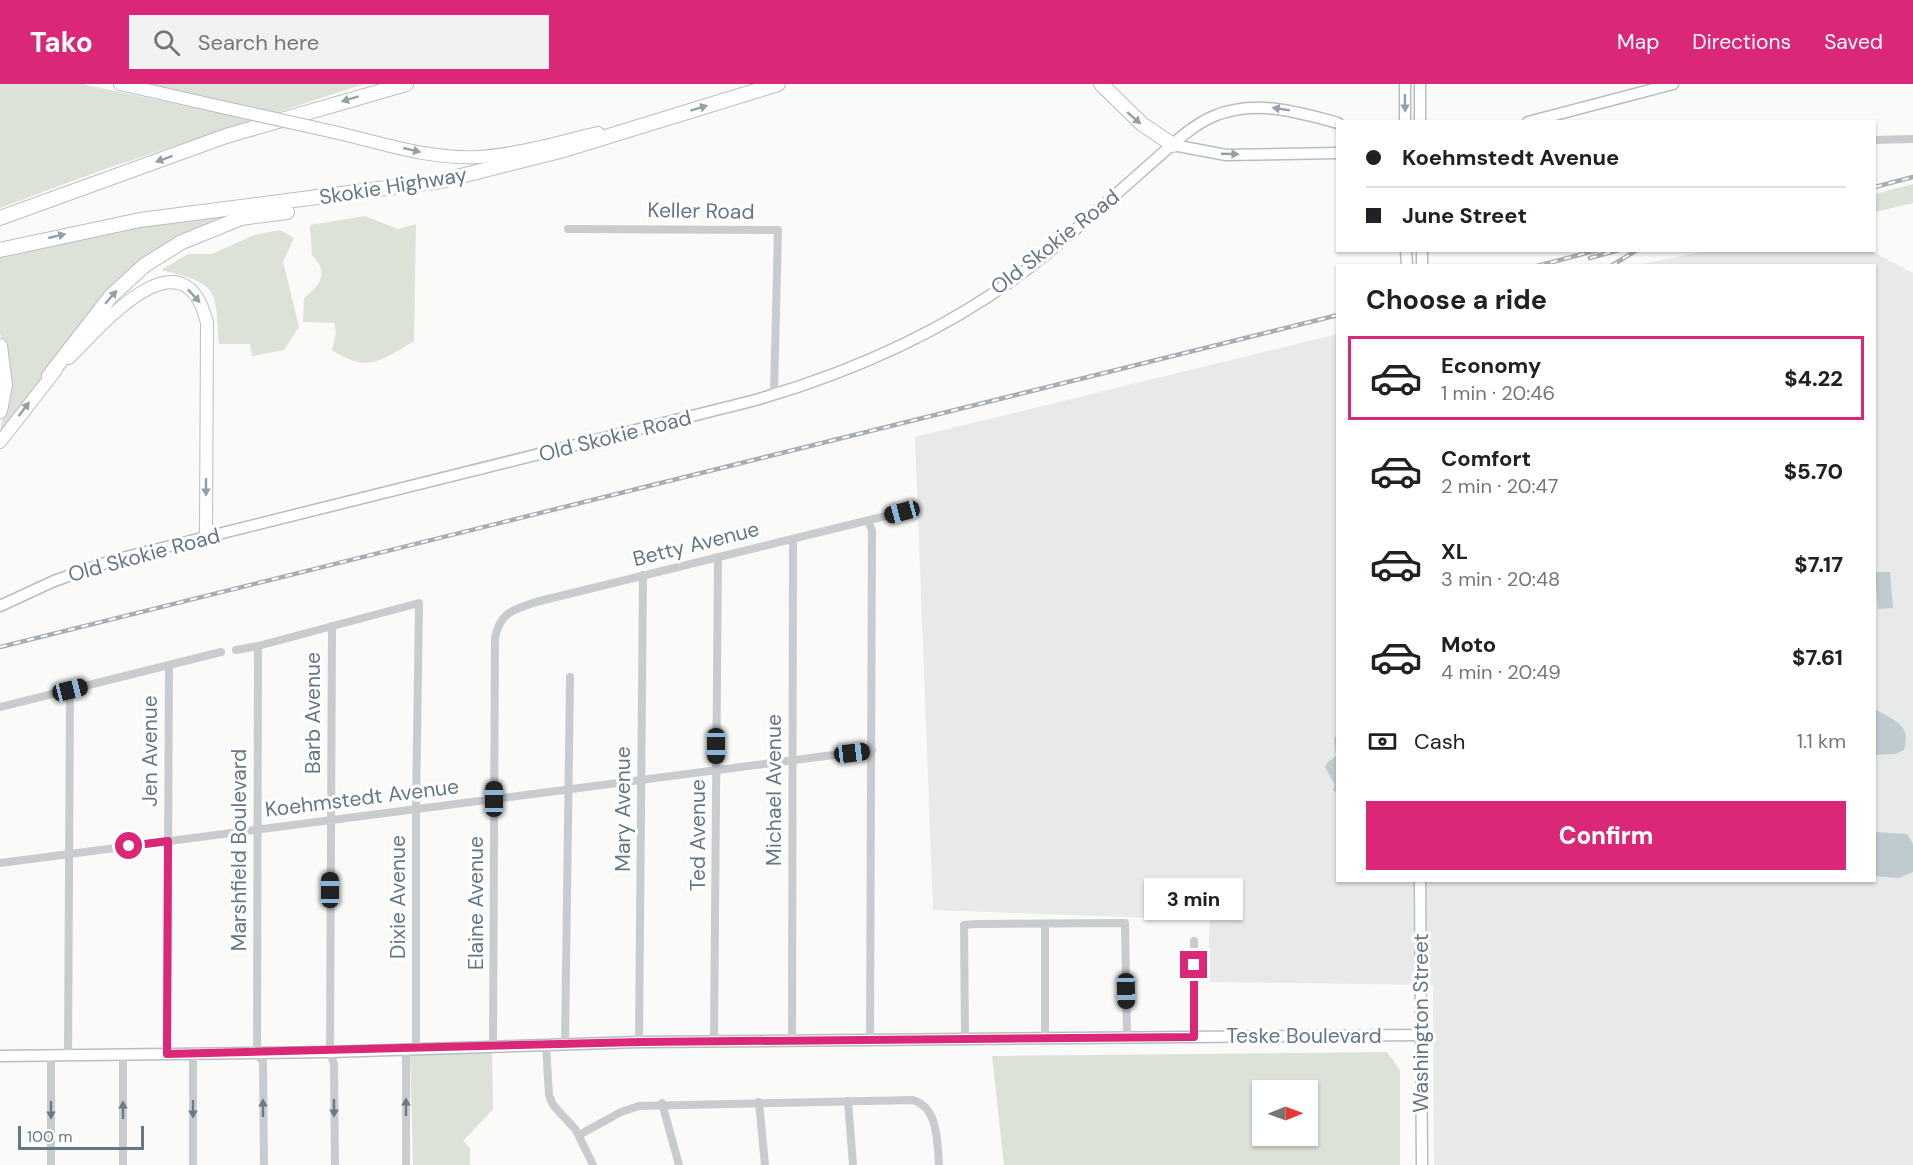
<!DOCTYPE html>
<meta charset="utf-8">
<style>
:root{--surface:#fff;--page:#f2f2f2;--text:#202124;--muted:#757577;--line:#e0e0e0;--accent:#db2777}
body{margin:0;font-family:"DM Sans",sans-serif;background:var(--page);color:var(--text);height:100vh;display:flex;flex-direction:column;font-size:22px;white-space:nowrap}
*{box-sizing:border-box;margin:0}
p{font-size:20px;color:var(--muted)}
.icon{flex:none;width:33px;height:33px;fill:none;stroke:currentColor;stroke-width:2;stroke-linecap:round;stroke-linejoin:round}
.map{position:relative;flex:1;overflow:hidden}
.drawer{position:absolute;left:1336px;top:180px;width:540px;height:618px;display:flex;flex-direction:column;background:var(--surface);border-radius:0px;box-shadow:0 2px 4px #0004}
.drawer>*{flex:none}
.banner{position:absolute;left:1336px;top:36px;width:540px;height:132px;border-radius:0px;box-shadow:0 2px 4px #0004;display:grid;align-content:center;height:132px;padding:0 30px;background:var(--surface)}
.needle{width:39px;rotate:89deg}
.controls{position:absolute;left:1252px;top:996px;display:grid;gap:12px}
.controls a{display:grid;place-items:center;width:66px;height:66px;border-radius:0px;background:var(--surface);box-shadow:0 2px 4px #0004;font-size:30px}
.scale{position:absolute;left:18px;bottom:15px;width:126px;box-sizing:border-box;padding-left:6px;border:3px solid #637784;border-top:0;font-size:16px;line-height:21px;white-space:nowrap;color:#637784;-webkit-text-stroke:4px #fff;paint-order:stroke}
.end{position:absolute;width:27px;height:27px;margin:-14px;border:8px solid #db2777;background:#fff;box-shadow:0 0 0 3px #fff}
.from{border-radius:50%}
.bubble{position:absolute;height:42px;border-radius:0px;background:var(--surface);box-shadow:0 2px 4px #0004;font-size:20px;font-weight:800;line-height:42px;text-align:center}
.car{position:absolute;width:18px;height:36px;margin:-18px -9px;border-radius:8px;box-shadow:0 0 4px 2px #0007;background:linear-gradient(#222 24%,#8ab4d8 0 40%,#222 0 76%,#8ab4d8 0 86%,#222 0)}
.banner b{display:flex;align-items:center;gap:21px;height:57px;font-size:22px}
.banner b+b{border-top:2px solid var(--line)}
.banner i{width:15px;height:15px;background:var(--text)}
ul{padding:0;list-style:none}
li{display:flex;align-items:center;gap:18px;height:84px;margin:0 12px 9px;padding:0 18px;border:3px solid transparent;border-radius:0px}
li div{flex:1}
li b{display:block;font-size:22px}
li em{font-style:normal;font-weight:800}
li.selected{border-color:var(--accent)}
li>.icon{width:54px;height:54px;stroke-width:1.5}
h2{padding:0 30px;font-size:27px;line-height:72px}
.pay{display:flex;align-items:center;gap:15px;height:66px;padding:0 30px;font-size:22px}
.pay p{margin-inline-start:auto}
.cta{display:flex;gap:12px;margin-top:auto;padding:12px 30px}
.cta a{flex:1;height:69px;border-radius:0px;background:var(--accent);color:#fff;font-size:24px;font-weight:800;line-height:69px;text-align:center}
header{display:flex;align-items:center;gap:36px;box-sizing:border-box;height:84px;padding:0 30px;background:var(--accent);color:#fff}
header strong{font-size:28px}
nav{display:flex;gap:33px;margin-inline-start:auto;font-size:21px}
.search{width:420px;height:54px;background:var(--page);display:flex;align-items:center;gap:15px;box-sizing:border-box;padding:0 21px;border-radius:0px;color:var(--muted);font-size:22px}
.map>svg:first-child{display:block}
</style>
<header>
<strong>Tako</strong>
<div class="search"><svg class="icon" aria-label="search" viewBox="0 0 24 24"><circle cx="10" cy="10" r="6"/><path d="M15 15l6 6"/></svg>Search here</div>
<nav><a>Map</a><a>Directions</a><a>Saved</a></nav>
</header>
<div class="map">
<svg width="1913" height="1081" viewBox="0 0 1913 1081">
<rect width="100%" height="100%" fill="#fafaf8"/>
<!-- built -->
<path fill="#e8e9e9" d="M1869,166L1913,189V1081H1434L1433,901L1207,898L1210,836L933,826L915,353L1338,250V796H1875V182L1637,181L1706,167Z"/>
<!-- green -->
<g fill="#dce2d8" fill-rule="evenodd">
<path d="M0,0H82L214,28L234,20L146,0H364L105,85L0,124Z"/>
<path d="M1913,100V119L1875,128V110Z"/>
<path d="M282,123C232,134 199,141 154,168L0,352C0,333 10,317 11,298C12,280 4,266 0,249C0,227 0,193 0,170L117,144Z"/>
<path d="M365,132L398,145L416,140L414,257C382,276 368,290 332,266L336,249L334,239L303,238L304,214C321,201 329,188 312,171L310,141Z"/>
<path d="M280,146L294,154L283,178L299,243L284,266L252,272L250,260H219C215,203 219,200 161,186L188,170H212L254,151Z"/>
<path d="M492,967L493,1025L463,1057L470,1064V1081H413L410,968Z"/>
<path d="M1387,968L1400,986V1081H1004L992,972ZM1263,1006H1308V1052H1263Z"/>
</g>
<!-- water -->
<g fill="#bfcbcf">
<path d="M1875,488H1890L1893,524L1878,525Z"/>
<path d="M1875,625C1894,637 1912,640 1904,666L1895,670L1875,671Z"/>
<path d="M1338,648V710L1333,706L1335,701L1325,683L1328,678L1336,672L1334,655Z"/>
<path d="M1875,748L1907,750L1913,760V788L1899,794L1875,792Z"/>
</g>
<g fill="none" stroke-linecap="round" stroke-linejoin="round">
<!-- secondary casing -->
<g stroke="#b7bec2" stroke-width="13">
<g id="secondary">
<path d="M1405,0V38"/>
<path d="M1420,0V38"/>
<path d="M1528,38L1673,0"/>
<path d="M1173,61L1226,71L1338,69"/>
<path d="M1406,166L1407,182"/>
<path d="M1422,166V182"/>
<path d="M0,522L54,497L114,476L752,317C854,288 956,242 1039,176C1077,145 1113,113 1149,81C1169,64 1190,42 1214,32C1256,15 1297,28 1338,39"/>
<path d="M1420,796L1422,1081"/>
<path d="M0,972L330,968L639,958L1420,951"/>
</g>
</g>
<!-- primary casing -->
<g stroke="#b8bec2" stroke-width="14">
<g id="primary">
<path d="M120,0L226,24"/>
<path d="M334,48C382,59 431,76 480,73C520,70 559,58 598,49"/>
<path d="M69,274C101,242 184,143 207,239L206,455"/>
<path d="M0,358L56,286"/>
</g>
</g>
<!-- highway casing -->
<g stroke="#babec1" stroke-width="16">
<g id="highway">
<path d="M1101,0L1142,40L1173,61"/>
<path d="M0,134L226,52L406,0"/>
<path d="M0,166L140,136L441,97L560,67L778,0"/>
<path d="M0,262L5,301L0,327"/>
<path d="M49,292L111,212L145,181L182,158L241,134L287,128"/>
</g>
</g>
<!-- street -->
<g stroke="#c8cccf" stroke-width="8">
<path d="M1875,56L1913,55"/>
<path d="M568,145L778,146L774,311"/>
<path d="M868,437L872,446L870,956"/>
<path d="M332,542L330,968L334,980L335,1081"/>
<path d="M258,562L257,969L263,978L264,1081"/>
<path d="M236,566L258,562L419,519L416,725V964"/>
<path d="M0,623L221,568"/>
<path d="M0,779L872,666"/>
<path d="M1045,840V954"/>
<path d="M1194,857V953"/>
<path d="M965,955L964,841L975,840L1125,839L1127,953"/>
<path d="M792,957L793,455"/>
<path d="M639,958L643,491"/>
<path d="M714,958L718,473"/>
<path d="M565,960L570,593"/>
<path d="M546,961L549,1011L553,1021L576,1046L593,1081"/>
<path d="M493,962L495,554C500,528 513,526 536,518L902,428"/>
<path d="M167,970L169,581"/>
<path d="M68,971L70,606"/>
<path d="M123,971V1081"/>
<path d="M848,1017L853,1081"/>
<path d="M759,1018L765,1081"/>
<path d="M662,1019L679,1081"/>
<path d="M579,1051L621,1028L639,1022L913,1016C939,1024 937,1058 939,1081"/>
<path d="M51,1081V972"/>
<path d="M193,1081V970"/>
<path d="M406,1081V964"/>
</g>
<!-- secondary -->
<use href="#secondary" stroke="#fff" stroke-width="10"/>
<!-- primary -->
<use href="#primary" stroke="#fff" stroke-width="12"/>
<!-- highway -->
<use href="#highway" stroke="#fff" stroke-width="14"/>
<!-- rail casing -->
<g stroke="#a6aeb3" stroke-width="4.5">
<g id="rail">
<path d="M1875,103L1913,93"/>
<path d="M1590,174L1619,166"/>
<path d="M1537,182L1598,166"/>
<path d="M1611,182L1637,166"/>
<path d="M0,563L1338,231"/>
</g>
</g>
<!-- rail -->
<use href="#rail" stroke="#fff" stroke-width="2" stroke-dasharray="7" stroke-linecap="butt"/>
<!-- primary-bridge casing -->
<g stroke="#b8bec2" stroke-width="14" stroke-linecap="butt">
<path id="primary-bridge" d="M226,24L334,48"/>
</g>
<!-- primary-bridge -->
<use href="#primary-bridge" stroke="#fff" stroke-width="12"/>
</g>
<!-- one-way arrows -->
<defs><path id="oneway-solid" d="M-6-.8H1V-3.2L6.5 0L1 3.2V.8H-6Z" transform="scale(1.5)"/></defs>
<g fill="#92a0a9">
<use href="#oneway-solid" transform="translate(350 15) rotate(163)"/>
<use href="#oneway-solid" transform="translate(1405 19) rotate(89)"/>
<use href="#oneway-solid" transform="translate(699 24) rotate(-17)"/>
<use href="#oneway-solid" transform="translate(1281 25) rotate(-171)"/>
<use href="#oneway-solid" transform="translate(1134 34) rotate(41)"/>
<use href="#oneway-solid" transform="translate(412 66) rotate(13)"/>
<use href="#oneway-solid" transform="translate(1230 70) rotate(2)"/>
<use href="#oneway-solid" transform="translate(164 75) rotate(160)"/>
<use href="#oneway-solid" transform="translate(57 152) rotate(-13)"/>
<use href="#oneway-solid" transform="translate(194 212) rotate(47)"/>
<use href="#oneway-solid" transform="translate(111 213) rotate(-49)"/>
<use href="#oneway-solid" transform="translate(24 325) rotate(-53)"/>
<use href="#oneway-solid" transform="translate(206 403) rotate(90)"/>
</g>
<g fill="#687b88">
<use href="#oneway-solid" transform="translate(406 1023) rotate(-90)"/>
<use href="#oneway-solid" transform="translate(263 1024) rotate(-90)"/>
<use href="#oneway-solid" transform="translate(334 1024) rotate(90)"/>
<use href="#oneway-solid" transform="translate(193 1025) rotate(90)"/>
<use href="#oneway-solid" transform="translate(51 1026) rotate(90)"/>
<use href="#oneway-solid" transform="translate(123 1026) rotate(-90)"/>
</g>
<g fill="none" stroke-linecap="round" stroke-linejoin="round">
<!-- route -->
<path stroke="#db2777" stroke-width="8" d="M129,762L168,757L167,970L639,958L1194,953V881"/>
</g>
<g text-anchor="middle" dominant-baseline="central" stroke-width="6" stroke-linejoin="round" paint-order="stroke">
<!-- street labels -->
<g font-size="21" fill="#637784" stroke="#fff">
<text transform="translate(393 102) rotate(-9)">Skokie Highway</text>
<text transform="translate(701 127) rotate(1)">Keller Road</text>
<text transform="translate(1055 158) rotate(-38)">Old Skokie Road</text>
<text transform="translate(615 352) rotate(-14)">Old Skokie Road</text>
<text transform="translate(696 460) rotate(-14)">Betty Avenue</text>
<text transform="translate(144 471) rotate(-15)">Old Skokie Road</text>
<text transform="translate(313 629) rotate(-90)">Barb Avenue</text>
<text transform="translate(150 667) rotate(-90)">Jen Avenue</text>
<text transform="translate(774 706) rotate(-90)">Michael Avenue</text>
<text transform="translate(362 714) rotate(-7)">Koehmstedt Avenue</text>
<text transform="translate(623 725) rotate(-90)">Mary Avenue</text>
<text transform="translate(698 751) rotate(-90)">Ted Avenue</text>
<text transform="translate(239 766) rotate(-90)">Marshfield Boulevard</text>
<text transform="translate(398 813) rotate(-90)">Dixie Avenue</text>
<text transform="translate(476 819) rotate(-90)">Elaine Avenue</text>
<text transform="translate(1421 939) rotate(-90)">Washington Street</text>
<text x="1304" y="952">Teske Boulevard</text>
</g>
</g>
</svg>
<div class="controls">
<a><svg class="needle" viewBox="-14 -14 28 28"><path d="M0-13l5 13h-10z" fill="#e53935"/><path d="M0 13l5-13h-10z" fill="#757577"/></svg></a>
</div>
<div class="scale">100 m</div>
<i class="end from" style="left:129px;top:762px"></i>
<i class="end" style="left:1194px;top:881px"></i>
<div class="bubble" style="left:1144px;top:794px;width:99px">3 min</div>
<i class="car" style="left:902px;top:428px;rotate:255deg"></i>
<i class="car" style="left:70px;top:606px;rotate:76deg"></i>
<i class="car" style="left:716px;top:662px;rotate:180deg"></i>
<i class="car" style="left:852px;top:669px;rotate:83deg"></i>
<i class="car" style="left:494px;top:715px;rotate:0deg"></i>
<i class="car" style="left:330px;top:806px;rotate:0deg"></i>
<i class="car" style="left:1126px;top:907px;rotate:179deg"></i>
<div class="banner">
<b><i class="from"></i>Koehmstedt Avenue</b>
<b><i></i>June Street</b>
</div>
<section class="drawer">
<h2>Choose a ride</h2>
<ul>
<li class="selected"><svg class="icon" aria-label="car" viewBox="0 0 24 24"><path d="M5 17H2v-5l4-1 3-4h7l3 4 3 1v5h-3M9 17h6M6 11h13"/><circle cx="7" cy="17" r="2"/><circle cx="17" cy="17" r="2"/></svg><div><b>Economy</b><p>1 min · 20:46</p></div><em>$4.22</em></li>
<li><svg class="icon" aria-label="car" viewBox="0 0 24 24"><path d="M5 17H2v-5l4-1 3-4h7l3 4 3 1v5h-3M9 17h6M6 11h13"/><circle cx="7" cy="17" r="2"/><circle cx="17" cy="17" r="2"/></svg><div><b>Comfort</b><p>2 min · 20:47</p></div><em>$5.70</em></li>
<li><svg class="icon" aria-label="car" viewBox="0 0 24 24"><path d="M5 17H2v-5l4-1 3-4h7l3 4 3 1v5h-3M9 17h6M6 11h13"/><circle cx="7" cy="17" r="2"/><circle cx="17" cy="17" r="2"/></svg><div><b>XL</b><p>3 min · 20:48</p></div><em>$7.17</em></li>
<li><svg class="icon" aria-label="car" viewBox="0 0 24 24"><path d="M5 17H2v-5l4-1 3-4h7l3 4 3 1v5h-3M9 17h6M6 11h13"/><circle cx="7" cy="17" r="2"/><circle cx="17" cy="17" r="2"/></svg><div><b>Moto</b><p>4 min · 20:49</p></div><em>$7.61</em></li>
</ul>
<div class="pay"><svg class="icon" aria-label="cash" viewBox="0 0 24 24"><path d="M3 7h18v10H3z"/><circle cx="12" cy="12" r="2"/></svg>Cash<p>1.1 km</p></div>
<div class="cta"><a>Confirm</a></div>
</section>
</div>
